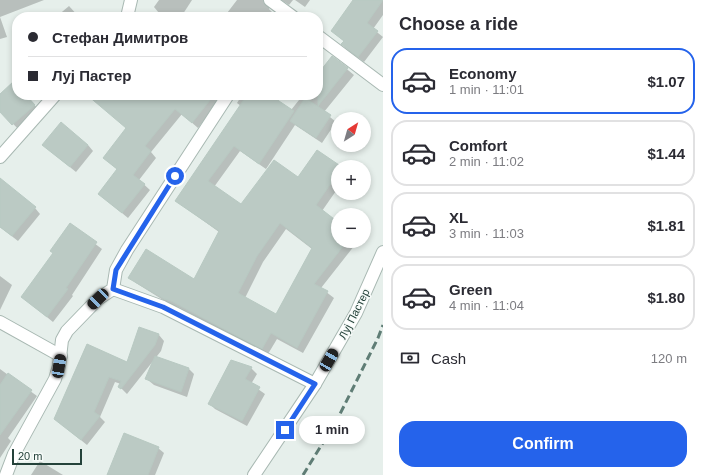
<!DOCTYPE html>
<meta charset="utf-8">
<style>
:root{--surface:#fff;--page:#f7f7f7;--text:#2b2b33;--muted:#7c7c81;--line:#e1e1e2;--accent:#2563eb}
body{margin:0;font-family:Arial,sans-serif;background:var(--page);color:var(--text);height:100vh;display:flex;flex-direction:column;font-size:15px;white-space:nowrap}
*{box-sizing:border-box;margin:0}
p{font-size:13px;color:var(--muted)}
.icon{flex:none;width:22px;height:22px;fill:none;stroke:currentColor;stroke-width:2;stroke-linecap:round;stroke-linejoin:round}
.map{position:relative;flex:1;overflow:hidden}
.panel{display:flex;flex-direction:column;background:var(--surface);width:320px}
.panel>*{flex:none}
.top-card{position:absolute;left:12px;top:12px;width:311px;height:88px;border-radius:16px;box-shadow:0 2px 6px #0003;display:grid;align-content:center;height:88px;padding:0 16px;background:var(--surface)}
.needle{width:26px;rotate:37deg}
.controls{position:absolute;left:331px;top:112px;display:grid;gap:8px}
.controls a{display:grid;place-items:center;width:40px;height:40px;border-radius:50%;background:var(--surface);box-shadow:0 2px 6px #0003;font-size:20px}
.scale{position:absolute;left:12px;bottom:10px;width:70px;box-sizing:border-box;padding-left:4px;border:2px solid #24423a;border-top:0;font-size:11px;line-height:14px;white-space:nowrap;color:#24423a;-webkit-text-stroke:3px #f7fbf9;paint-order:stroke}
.end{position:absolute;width:18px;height:18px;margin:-9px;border:5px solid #2563eb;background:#fff;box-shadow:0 0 0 2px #fff}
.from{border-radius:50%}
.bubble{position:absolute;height:28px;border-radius:14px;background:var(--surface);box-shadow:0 2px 6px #0003;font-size:13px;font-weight:800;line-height:28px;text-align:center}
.car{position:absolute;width:12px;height:24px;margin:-12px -6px;border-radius:5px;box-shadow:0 0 3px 1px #0007;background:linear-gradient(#222 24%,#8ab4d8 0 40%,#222 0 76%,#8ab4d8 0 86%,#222 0)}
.top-card b{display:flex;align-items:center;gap:14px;height:38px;font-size:15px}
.top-card b+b{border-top:1px solid var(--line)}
.top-card i{width:10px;height:10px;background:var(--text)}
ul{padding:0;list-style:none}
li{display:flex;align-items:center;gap:12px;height:66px;margin:0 8px 6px;padding:0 8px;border:2px solid var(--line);border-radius:16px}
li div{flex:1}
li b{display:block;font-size:15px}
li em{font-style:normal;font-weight:800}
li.active{border-color:var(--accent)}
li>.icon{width:36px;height:36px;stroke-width:1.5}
h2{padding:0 16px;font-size:18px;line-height:48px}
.pay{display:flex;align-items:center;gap:10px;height:44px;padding:0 16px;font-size:15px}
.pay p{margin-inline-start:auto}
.button{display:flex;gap:8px;margin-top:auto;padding:8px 16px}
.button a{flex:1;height:46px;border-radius:16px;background:var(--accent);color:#fff;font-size:16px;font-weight:800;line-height:46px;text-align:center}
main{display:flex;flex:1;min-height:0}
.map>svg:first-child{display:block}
</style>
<main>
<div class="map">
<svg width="383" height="475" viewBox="0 0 383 475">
<rect width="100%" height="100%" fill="#e6efeb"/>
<!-- shadow -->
<g fill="#0003" fill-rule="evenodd">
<path d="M0,0H44L0,17L7,37L0,39Z"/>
<path d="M159,0H192L181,17H166L159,13L154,7Z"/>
<path d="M237,0H273L270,1L269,9L277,17H224Z"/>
<path d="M281,0H293L289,5Z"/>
<path d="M295,0H310L305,7Z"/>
<path d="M355,0H383V15L373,29L383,37L364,62L348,50L343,44L345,42L332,31Z"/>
<path d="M69,6L79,17H56Z"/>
<path d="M332,57L354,75L324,112L336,122L322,143L295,125L266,169L240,151L214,187L241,205L298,179L317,151L340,167H338V188L322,211L338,223V241H358L321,288L334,298L303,353L277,339L268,354L178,307L171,305L136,283L130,277L195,280L219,232L176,201L241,106L237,103L242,95H268L291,110L303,95H318V76ZM286,229L312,249L276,315L245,298L263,262Z"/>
<path d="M17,86V95H25L40,111L19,130L0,110V95Z"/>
<path d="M107,95H210L218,102L198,128L182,114L151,152L156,158L139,180L150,190L128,218L99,194L118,170L104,158L127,128Z"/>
<path d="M88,145L93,151L76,172L49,150Z"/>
<path d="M0,188L35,208L40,214L18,241L0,227Z"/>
<path d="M70,225L102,249L72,295L73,296L53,322L22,297L54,254Z"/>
<path d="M0,276L12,285L0,310Z"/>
<path d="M140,328L159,335L164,341L161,351L127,394L120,387L121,384L115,382L100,417L105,422L87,445L55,419L87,345L128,363Z"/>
<path d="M159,358L189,369L194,374L187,397L154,385L148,380Z"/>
<path d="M251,368L257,374L251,384L265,394L247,426L215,409L209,403Z"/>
<path d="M0,369L37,396L8,438L11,441L0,458Z"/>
<path d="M158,448L164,453L155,475H115Z"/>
<path d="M40,461L63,475H31Z"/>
</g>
<!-- building -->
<g fill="#bbcac4" stroke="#b8c9c2" fill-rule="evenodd">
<path d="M353,0H383L367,23L378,31L358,57L341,44L344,41L331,31Z"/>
<path d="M332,56L348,68L318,106V74Z"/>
<path d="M14,81L17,85V95H26L35,105L12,125L0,112V94Z"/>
<path d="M87,95H214L192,123L175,109L145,146L151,151L133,175L145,184L122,213L98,194L117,169L103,158L126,128Z"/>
<path d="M247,95H270L294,111L259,164L234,146L208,181L241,204L274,160L298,177L317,150L342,167H338V173L316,205L338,222V241H347L314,284L328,291L297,348L271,333L262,349L171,301L164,299L128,278L146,249L194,279L219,231L175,201ZM280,223L312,248L276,314L238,293L257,256Z"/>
<path d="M305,98L331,115L316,138L290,121Z"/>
<path d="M61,122L88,145L70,167L42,145Z"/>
<path d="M0,178L36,207L12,236L0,227Z"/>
<path d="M70,223L97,242L66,288L68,289L47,317L21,297L53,253L50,251Z"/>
<path d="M139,327L159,334L155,345L121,389L118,387L121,381L109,377L94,412L100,416L81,440L54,419L87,344L127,362Z"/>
<path d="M155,356L189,368L181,392L145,379Z"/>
<path d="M231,360L252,367L245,379L260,387L242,421L208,404Z"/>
<path d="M8,373L32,390L0,435V385Z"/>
<path d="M124,433L159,447L148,475H107Z"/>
</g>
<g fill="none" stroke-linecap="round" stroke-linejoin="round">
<!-- street casing -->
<g stroke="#a8b8b2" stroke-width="14">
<g id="street">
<path d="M270,0L293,17"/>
<path d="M127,17L131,0"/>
<path d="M318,36L383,85"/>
<path d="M0,157L55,95"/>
<path d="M113,289L163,307L315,384"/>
<path d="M0,322L61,356"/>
<path d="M6,475L14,454L55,379L59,366L62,340L67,331L98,299L113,289L116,270L127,250L228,95"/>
<path d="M254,475L315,384L356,313L383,252"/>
</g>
</g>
<!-- street -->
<use href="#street" stroke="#fff" stroke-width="12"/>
<!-- rail -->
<path stroke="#5f7d75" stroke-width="3" stroke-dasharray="8 4" stroke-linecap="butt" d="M303,475L337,420L378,338L383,325"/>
</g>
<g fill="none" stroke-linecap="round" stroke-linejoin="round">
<!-- route -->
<path stroke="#2563eb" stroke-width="5" d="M175,176L116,270L113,289L163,307L315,384L285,430"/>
</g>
<g text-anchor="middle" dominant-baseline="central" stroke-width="3" stroke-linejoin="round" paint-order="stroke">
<!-- street labels -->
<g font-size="11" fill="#24423a" stroke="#f7fbf9">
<text transform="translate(354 314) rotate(-63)">Луј Пастер</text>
</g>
</g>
</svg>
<div class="controls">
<a><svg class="needle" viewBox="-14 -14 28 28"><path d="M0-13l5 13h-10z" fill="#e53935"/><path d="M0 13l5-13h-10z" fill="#7c7c81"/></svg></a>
<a>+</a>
<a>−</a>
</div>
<div class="scale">20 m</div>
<i class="end from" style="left:175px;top:176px"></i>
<i class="end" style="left:285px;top:430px"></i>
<div class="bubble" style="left:299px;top:416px;width:66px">1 min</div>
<i class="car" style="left:98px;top:299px;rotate:226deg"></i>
<i class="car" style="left:329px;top:360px;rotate:30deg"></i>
<i class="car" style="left:59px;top:366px;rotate:9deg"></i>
<div class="top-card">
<b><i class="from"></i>Стефан Димитров</b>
<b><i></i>Луј Пастер</b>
</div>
</div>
<section class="panel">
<h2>Choose a ride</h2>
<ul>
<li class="active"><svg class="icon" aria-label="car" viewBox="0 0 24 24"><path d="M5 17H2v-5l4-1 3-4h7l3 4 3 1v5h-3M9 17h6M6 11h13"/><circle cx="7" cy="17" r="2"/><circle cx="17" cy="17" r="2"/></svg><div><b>Economy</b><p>1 min · 11:01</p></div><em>$1.07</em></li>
<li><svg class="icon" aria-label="car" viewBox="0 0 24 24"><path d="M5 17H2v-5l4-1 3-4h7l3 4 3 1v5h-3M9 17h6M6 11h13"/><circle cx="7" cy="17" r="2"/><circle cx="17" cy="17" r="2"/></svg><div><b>Comfort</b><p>2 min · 11:02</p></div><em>$1.44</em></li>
<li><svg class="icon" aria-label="car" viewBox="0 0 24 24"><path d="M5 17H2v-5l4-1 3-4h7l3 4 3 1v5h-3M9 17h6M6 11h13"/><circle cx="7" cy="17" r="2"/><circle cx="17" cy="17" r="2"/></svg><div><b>XL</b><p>3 min · 11:03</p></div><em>$1.81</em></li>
<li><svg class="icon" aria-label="car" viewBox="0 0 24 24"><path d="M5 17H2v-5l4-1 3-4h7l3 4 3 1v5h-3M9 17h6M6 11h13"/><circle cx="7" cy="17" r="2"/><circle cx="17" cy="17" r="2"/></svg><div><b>Green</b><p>4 min · 11:04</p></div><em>$1.80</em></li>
</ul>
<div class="pay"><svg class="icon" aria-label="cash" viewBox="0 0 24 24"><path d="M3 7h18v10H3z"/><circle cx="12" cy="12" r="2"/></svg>Cash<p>120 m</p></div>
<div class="button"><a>Confirm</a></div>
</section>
</main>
